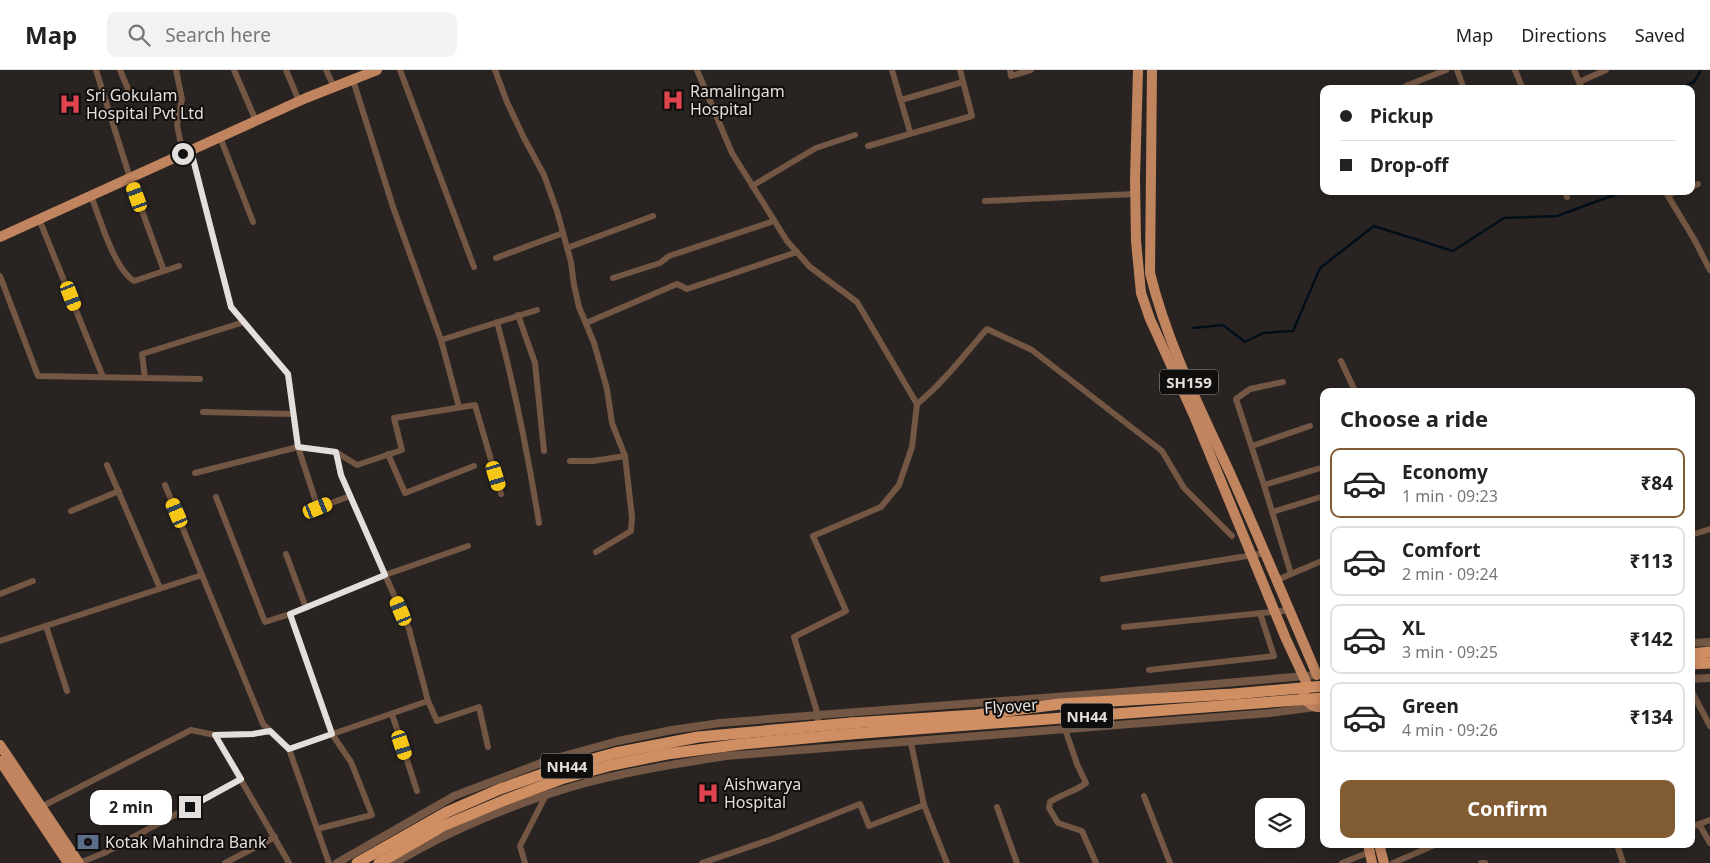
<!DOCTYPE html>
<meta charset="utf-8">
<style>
:root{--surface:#fff;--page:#f2f2f2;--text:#222;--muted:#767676;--line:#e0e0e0;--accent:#815c32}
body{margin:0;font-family:"Noto Sans",sans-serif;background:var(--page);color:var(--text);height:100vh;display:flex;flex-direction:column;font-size:19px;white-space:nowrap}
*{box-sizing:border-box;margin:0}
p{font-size:16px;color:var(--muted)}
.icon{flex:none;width:28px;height:28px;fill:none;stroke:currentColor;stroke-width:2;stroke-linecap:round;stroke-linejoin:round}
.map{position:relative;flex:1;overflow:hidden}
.sheet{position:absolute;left:1320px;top:318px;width:375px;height:460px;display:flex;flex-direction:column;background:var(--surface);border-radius:10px;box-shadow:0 2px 8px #0003}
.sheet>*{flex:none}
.hud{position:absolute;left:1320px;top:15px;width:375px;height:110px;border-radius:10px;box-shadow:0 2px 8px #0003;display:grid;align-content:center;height:110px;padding:0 20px;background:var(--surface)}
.buttons{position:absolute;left:1255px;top:728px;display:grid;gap:10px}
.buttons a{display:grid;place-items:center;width:50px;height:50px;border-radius:10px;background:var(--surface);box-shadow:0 2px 8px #0003;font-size:25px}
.end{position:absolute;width:22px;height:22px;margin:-11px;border:6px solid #e3dfdd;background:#111;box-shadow:0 0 0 2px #111}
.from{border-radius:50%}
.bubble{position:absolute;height:35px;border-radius:10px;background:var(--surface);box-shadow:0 2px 8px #0003;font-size:16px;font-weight:700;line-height:35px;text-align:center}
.car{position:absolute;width:15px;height:30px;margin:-15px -8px;border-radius:6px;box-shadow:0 0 4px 1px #0007;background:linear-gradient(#f5c518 24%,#345 0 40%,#f5c518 0 76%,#345 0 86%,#f5c518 0)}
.hud b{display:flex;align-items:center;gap:18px;height:48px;font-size:19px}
.hud b+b{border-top:1px solid var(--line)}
.hud i{width:12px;height:12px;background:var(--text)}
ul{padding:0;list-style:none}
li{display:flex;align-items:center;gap:15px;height:70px;margin:0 10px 8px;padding:0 10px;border:2px solid var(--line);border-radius:10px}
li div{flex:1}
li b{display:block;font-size:19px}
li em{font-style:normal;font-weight:700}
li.current{border-color:var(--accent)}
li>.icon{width:45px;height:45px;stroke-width:1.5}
h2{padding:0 20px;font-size:22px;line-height:60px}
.action{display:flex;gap:10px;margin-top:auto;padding:10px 20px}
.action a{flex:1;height:58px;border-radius:10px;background:var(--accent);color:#fff;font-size:20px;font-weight:700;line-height:58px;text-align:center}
header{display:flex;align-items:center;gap:30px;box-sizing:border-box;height:70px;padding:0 25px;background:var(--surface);border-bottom:1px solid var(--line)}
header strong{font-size:24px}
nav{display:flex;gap:28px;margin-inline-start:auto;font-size:18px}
.search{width:350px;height:45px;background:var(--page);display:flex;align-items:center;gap:12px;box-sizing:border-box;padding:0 18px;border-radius:10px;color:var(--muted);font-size:19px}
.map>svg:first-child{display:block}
</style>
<header>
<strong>Map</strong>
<div class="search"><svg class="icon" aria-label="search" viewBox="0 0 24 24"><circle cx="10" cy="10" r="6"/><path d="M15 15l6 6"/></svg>Search here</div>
<nav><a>Map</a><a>Directions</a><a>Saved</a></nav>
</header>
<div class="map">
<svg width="1710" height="793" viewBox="0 0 1710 793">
<rect width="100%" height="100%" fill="#292421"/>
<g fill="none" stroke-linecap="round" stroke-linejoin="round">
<!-- stream -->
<g stroke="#000f1a" stroke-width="2.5">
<path d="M1678,19L1694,12L1701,0"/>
<path d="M1193,258L1223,255L1245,272L1263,263L1293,261L1320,198L1374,156L1453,181L1504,148L1557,146L1625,121"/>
</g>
<!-- minor -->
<g stroke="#735643" stroke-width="6">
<path d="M96,0L130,108L164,201"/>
<path d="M120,0L128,19"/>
<path d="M176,0L182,29L177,55L183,84"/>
<path d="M234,0L256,51"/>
<path d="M286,0L299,31"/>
<path d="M326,0L334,17"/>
<path d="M400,0L474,197"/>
<path d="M495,0L507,32L524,68L544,105L557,141L571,192L574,215L579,237L594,273L607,319L612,353L625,386L632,447L631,461L596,482"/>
<path d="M697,0L732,83L787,171L810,197L857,232L917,334L912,377L899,415L881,437L813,466L846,541L794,567L818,645V657"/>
<path d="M892,0L910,62"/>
<path d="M1010,0L1011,6L1031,0"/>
<path d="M1457,0L1464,19"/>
<path d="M1515,0L1523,19"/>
<path d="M1574,0L1582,19"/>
<path d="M353,10L393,137L441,270L459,337"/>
<path d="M1579,12L1606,0"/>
<path d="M1407,19L1406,16L1446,0"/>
<path d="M901,30L963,12"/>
<path d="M220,67L253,152"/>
<path d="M868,76L972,46L960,0"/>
<path d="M191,81L231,237L288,304L298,377L336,382L357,395L402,380L394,348L475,335L501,424"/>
<path d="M752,116L816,78L855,65"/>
<path d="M1691,117L1698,114"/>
<path d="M1565,121L1567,127"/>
<path d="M1665,121L1694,169L1710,200"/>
<path d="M1668,125L1678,121"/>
<path d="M91,126C100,148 114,199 134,211L179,196"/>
<path d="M985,131L1135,124"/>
<path d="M39,149L103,307"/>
<path d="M567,178L653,146"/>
<path d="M496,188L563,163"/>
<path d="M0,206L38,306L200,309"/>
<path d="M613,208L660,193L669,186L774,151"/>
<path d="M518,245L535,293L544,381"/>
<path d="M497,252C515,318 528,385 539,453"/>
<path d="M586,253L677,214L687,219L797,182"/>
<path d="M441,270L537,240"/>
<path d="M1341,291L1355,321"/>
<path d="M145,308L142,284L244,252"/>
<path d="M1283,312L1250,319L1236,329L1264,415L1291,504"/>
<path d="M917,334C944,312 964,285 987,259L1032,280L1162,381L1184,418L1232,466"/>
<path d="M203,342L293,344"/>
<path d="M1252,376L1310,356"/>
<path d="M388,384L405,423L474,396"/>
<path d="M570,391H593L625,386"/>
<path d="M107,395L160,518"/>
<path d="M195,403L298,377L318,438L350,426"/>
<path d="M165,415L263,654L289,679L329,793"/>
<path d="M1264,415L1324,397"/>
<path d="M216,427L265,552L290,544"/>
<path d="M71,441L119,421"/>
<path d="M1272,442L1324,426"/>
<path d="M1691,465L1710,459"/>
<path d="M286,484L306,538"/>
<path d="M1103,509L1266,483"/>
<path d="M1277,510L1324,490"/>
<path d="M0,524L33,511"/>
<path d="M46,556L67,621"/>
<path d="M1124,557L1291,540"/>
<path d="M0,571L202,505"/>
<path d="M1149,600L1274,586L1260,543"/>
<path d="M1691,620L1710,656"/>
<path d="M428,631L437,651L479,637L488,677"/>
<path d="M392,644L417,721"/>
<path d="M1065,659L1077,694L1086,713C1074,722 1062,724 1050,732L1049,738L1058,753L1082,761L1096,793"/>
<path d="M215,665L253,664L270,661"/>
<path d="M911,673L924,735L947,793"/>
<path d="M289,679L428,631L409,559L341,405L336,382"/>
<path d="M1144,726L1170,793"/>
<path d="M41,737L191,660L215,665L289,793"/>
<path d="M997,737L1017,793"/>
<path d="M1699,754L1710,773"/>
<path d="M1691,757L1710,750"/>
<path d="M317,759L372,745L351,692L332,664L290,544L385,505L468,476"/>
<path d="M1617,774L1623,793"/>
<path d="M79,793L104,783L241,709"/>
<path d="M225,793L275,767"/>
<path d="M525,793L520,776L545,727"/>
<path d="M702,793L772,769L860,734L869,756L924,735"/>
<path d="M1342,793L1372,781"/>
<path d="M1393,793L1437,774"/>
<path d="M1481,793H1485"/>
</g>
<!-- tertiary -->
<g stroke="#735643" stroke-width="8">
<path d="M1691,573L1710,572"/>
<path d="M1322,605H1324"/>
<path d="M1691,609L1710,608"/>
<path d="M337,793L454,726L549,690L618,671L672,660L720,653L818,645L1121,622L1317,605"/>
<path d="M395,793C449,760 521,731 582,714C629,701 677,694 725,686L1270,643L1315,637"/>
</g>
<!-- primary -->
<g stroke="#c0845e" stroke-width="10">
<path d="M1138,0L1135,109L1136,171L1141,223L1150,249L1195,348L1286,569L1306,612"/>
<path d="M1152,0L1150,203C1167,273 1200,338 1230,403C1260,470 1288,537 1317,605"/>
<path d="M0,167L306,28L377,0"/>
<path d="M1304,624C1307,634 1314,638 1324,637"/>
<path d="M0,675L79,793"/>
<path d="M0,691L68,793"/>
<path d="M1368,774L1372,793"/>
<path d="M1379,774L1384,793"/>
</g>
<!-- trunk -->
<g stroke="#d08e63" stroke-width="11">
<path d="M1691,584L1710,582"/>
<path d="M1691,594L1710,593"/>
<path d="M357,793L447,742L500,719L560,698L615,683L698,667L851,653"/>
<path d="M379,793L443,756L505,730L561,709L612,695L667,684L742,674L850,664"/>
</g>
<!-- trunk-bridge -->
<g stroke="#d08e63" stroke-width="11">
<path d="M851,653L976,645L1060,634L1233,624L1324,616"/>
<path d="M850,664L1324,628"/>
</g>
</g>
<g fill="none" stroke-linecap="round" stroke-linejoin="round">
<!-- route -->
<path stroke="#e3dfdd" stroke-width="6" d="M183,84L191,81L231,237L288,304L298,377L336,382L341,405L385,505L290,544L332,664L289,679L270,661L253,664L215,665L241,709L190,737"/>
</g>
<!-- icons -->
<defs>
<g id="hospital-bare" transform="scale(1.725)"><path d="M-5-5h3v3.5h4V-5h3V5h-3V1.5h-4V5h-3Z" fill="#e0444e" stroke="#100e0c" stroke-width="2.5" paint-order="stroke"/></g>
<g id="bank-bare" transform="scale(1.725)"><path d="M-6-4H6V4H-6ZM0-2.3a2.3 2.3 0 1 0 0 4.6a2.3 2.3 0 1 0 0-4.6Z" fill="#5c6f8a" stroke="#100e0c" stroke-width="2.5" paint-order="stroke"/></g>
</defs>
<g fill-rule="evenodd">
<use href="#hospital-bare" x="673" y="30"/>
<use href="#hospital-bare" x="70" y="34"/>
<use href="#hospital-bare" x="708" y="723"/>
<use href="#bank-bare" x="88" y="772"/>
</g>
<g text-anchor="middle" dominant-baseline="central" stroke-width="4" stroke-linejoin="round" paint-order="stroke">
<!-- shield labels -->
<g fill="#100e0c" stroke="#a4a09e" stroke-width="1">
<rect x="1160" y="299.5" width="58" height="25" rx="4"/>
<rect x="1061" y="633.5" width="52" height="25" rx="4"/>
<rect x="541" y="683.5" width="52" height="25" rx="4"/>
</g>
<g font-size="15" font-weight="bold" fill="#e3dfdd">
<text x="1189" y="312">SH159</text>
<text x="1087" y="646">NH44</text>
<text x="567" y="696">NH44</text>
</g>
<!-- poi labels -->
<g font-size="16" fill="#e3dfdd" stroke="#100e0c" text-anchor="start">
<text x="690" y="21">Ramalingam<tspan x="690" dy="18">Hospital</tspan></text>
<text x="86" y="25">Sri Gokulam<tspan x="86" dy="18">Hospital Pvt Ltd</tspan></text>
<text x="724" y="714">Aishwarya<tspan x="724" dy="18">Hospital</tspan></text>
<text x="105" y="772">Kotak Mahindra Bank</text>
</g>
<!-- street labels -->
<g font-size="16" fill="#e3dfdd" stroke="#100e0c">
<text transform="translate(1011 636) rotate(-4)">Flyover</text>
</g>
</g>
</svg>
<div class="buttons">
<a><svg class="icon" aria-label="layers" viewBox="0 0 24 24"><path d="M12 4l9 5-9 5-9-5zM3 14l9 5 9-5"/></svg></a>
</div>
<i class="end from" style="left:183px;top:84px"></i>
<i class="end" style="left:190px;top:737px"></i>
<div class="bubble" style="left:90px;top:720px;width:82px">2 min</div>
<i class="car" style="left:137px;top:127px;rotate:340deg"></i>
<i class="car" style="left:71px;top:226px;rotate:159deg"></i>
<i class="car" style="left:496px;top:406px;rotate:163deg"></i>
<i class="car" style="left:318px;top:438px;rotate:68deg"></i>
<i class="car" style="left:177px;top:443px;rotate:337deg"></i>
<i class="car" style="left:401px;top:541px;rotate:337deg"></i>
<i class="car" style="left:402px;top:675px;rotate:162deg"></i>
<div class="hud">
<b><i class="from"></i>Pickup</b>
<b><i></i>Drop-off</b>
</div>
<section class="sheet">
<h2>Choose a ride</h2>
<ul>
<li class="current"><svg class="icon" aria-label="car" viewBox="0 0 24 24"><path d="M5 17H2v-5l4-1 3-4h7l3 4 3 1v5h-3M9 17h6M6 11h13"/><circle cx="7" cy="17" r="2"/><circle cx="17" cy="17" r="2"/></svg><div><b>Economy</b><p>1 min · 09:23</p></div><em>₹84</em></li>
<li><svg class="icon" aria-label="car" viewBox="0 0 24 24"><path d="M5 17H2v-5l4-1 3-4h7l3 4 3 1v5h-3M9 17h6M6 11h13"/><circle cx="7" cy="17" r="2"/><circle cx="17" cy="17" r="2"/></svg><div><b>Comfort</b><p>2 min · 09:24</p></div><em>₹113</em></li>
<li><svg class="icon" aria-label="car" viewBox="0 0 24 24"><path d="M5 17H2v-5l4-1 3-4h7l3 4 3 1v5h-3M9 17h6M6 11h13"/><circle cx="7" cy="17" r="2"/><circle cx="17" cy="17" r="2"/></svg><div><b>XL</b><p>3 min · 09:25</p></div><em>₹142</em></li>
<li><svg class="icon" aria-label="car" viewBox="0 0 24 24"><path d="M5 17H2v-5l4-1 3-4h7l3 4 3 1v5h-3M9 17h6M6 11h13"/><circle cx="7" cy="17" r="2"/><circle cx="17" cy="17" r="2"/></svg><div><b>Green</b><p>4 min · 09:26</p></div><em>₹134</em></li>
</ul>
<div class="action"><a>Confirm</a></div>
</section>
</div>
